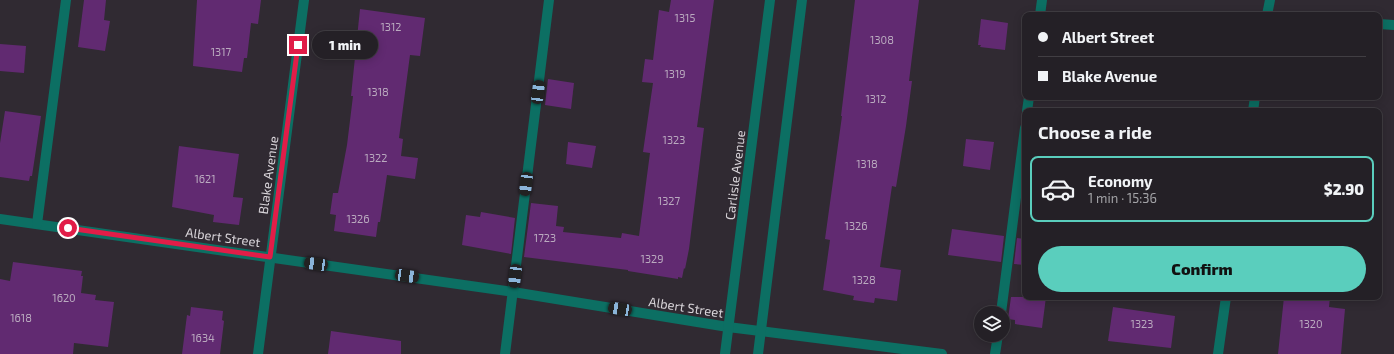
<!DOCTYPE html>
<meta charset="utf-8">
<style>
:root{--surface:#242026;--page:#302d32;--text:#f1f3f6;--muted:#a3a3a7;--line:#413e43;--accent:#5acebd}
body{margin:0;font-family:"Exo 2",sans-serif;background:var(--page);color:var(--text);height:100vh;display:flex;flex-direction:column;font-size:15px;white-space:nowrap}
*{box-sizing:border-box;margin:0}
p{font-size:13px;color:var(--muted)}
.icon{flex:none;width:22px;height:22px;fill:none;stroke:currentColor;stroke-width:2;stroke-linecap:round;stroke-linejoin:round}
.map{position:relative;flex:1;overflow:hidden}
.sheet{position:absolute;left:1022px;top:108px;width:360px;height:192px;display:flex;flex-direction:column;background:var(--surface);border-radius:8px;box-shadow:0 2px 10px #0003,0 0 0 1px var(--line)}
.sheet>*{flex:none}
.top-card{position:absolute;left:1022px;top:12px;width:360px;height:88px;border-radius:8px;box-shadow:0 2px 10px #0003,0 0 0 1px var(--line);display:grid;align-content:center;height:88px;padding:0 16px;background:var(--surface)}
.buttons{position:absolute;left:974px;top:306px;display:grid;gap:8px}
.buttons a{display:grid;place-items:center;width:36px;height:36px;border-radius:50%;background:var(--surface);box-shadow:0 2px 10px #0003,0 0 0 1px var(--line);font-size:20px}
.end{position:absolute;width:18px;height:18px;margin:-9px;border:5px solid #e11d48;background:#fff;box-shadow:0 0 0 2px #fff}
.from{border-radius:50%}
.bubble{position:absolute;height:28px;border-radius:14px;background:var(--surface);box-shadow:0 2px 10px #0003,0 0 0 1px var(--line);font-size:13px;font-weight:800;line-height:28px;text-align:center}
.car{position:absolute;width:12px;height:24px;margin:-12px -6px;border-radius:5px;box-shadow:0 0 3px 1px #0007;background:linear-gradient(#222 24%,#8ab4d8 0 40%,#222 0 76%,#8ab4d8 0 86%,#222 0)}
.top-card b{display:flex;align-items:center;gap:14px;height:38px;font-size:15px}
.top-card b+b{border-top:1px solid var(--line)}
.top-card i{width:10px;height:10px;background:var(--text)}
ul{padding:0;list-style:none}
li{display:flex;align-items:center;gap:12px;height:66px;margin:0 8px 6px;padding:0 8px;border:2px solid transparent;border-radius:8px}
li div{flex:1}
li b{display:block;font-size:15px}
li em{font-style:normal;font-weight:800}
li.on{border-color:var(--accent)}
li>.icon{width:36px;height:36px;stroke-width:1.5}
h2{padding:0 16px;font-size:18px;line-height:48px}
.cta{display:flex;gap:8px;margin-top:auto;padding:8px 16px}
.cta a{flex:1;height:46px;border-radius:24px;background:var(--accent);color:#111;font-size:16px;font-weight:800;line-height:46px;text-align:center}
.map>svg:first-child{display:block}
</style>
<div class="map">
<svg width="1394" height="354" viewBox="0 0 1394 354">
<rect width="100%" height="100%" fill="#302a32"/>
<!-- building -->
<g fill="#612a71">
<path d="M84,0H106L104,20L110,21L105,51L78,47Z"/>
<path d="M197,0H261L258,24L251,23L247,58H244L242,72L193,66Z"/>
<path d="M671,0H714L697,127L704,128L689,249L685,269L684,268L682,278L678,277V279L628,271V270L524,257L531,203L558,206L556,226L564,227L563,232L621,238L622,233L639,236L650,153L643,152L653,83L642,82L645,59L653,60L659,10L669,12Z"/>
<path d="M855,0H919L909,81H912L906,126L896,187L892,186L880,267L901,270L897,301L875,298L874,303L853,300L854,296L823,290L830,240L825,239L842,116H841Z"/>
<path d="M360,9L425,18L420,56L410,55L399,138L403,139L401,156L418,158L415,179L387,175L380,222H378L376,237L334,231L336,215L330,214L333,193H338L347,145L353,96H351Z"/>
<path d="M981,19L1008,23L1005,50L980,47L981,45H978Z"/>
<path d="M0,44L26,46L24,73L0,71Z"/>
<path d="M548,79L574,83L571,109L545,105Z"/>
<path d="M5,111L41,116L32,176H30L29,181L0,177V143Z"/>
<path d="M966,139L994,142L990,170L963,166Z"/>
<path d="M568,142L596,146L592,168L566,164Z"/>
<path d="M179,146L239,154L233,197L243,198L239,225L213,222L214,215L172,207Z"/>
<path d="M481,212L515,218L511,254L462,245L466,215L480,217Z"/>
<path d="M952,229L1004,236L1001,262L948,255Z"/>
<path d="M1017,238L1025,239V265L1014,264Z"/>
<path d="M13,262L82,271L81,276H83L81,293L96,295L95,300L114,302L108,347L74,343L73,354H0V279L10,281Z"/>
<path d="M1011,297H1046L1042,328L1015,324V320L1008,319Z"/>
<path d="M1284,297H1330L1329,307L1345,309L1341,354H1278Z"/>
<path d="M191,307L223,311L222,320L224,321L220,354H182L187,315L190,316Z"/>
<path d="M1113,307L1175,316L1171,348L1108,341Z"/>
<path d="M331,331L401,341V354H328Z"/>
</g>
<g fill="none" stroke-linecap="round" stroke-linejoin="round">
<!-- minor -->
<g stroke="#0c6f63" stroke-width="10">
<path d="M1040,15L1042,0"/>
<path d="M1267,15L1270,0"/>
<path d="M1379,24L1394,25"/>
<path d="M1027,111L1029,97"/>
<path d="M1253,111L1255,97"/>
<path d="M0,219L513,292L728,327L942,354"/>
<path d="M37,224L66,0"/>
<path d="M1001,313L1025,128"/>
<path d="M258,354L304,0"/>
<path d="M505,354L549,0"/>
<path d="M725,354L770,0"/>
<path d="M758,354L802,0"/>
<path d="M995,354L998,335"/>
<path d="M1218,354L1226,297"/>
</g>
</g>
<g fill="none" stroke-linecap="round" stroke-linejoin="round">
<!-- route -->
<path stroke="#e11d48" stroke-width="5" d="M68,228L270,257L298,45"/>
</g>
<g text-anchor="middle" dominant-baseline="central" stroke-width="3" stroke-linejoin="round" paint-order="stroke">
<!-- number labels -->
<g font-size="11" fill="#baaabf">
<text x="685" y="17">1315</text>
<text x="391" y="26">1312</text>
<text x="882" y="39">1308</text>
<text x="221" y="51">1317</text>
<text x="675" y="73">1319</text>
<text x="378" y="91">1318</text>
<text x="876" y="98">1312</text>
<text x="674" y="139">1323</text>
<text x="376" y="157">1322</text>
<text x="867" y="163">1318</text>
<text x="205" y="178">1621</text>
<text x="669" y="200">1327</text>
<text x="358" y="218">1326</text>
<text x="856" y="225">1326</text>
<text x="545" y="237">1723</text>
<text x="652" y="258">1329</text>
<text x="864" y="279">1328</text>
<text x="64" y="297">1620</text>
<text x="21" y="317">1618</text>
<text x="1142" y="323">1323</text>
<text x="1311" y="323">1320</text>
<text x="203" y="337">1634</text>
</g>
<!-- street labels -->
<g font-size="13" fill="#d8d4d9" stroke="#302a32">
<text transform="translate(268 175) rotate(-82)">Blake Avenue</text>
<text transform="translate(735 175) rotate(-83)">Carlisle Avenue</text>
<text transform="translate(223 237) rotate(8)">Albert Street</text>
<text transform="translate(686 307) rotate(9)">Albert Street</text>
</g>
</g>
</svg>
<div class="buttons">
<a><svg class="icon" aria-label="layers" viewBox="0 0 24 24"><path d="M12 4l9 5-9 5-9-5zM3 14l9 5 9-5"/></svg></a>
</div>
<i class="end from" style="left:68px;top:228px"></i>
<i class="end" style="left:298px;top:45px"></i>
<div class="bubble" style="left:312px;top:31px;width:66px">1 min</div>
<i class="car" style="left:538px;top:92px;rotate:7deg"></i>
<i class="car" style="left:526px;top:184px;rotate:187deg"></i>
<i class="car" style="left:316px;top:264px;rotate:278deg"></i>
<i class="car" style="left:407px;top:276px;rotate:98deg"></i>
<i class="car" style="left:515px;top:276px;rotate:187deg"></i>
<i class="car" style="left:620px;top:309px;rotate:279deg"></i>
<div class="top-card">
<b><i class="from"></i>Albert Street</b>
<b><i></i>Blake Avenue</b>
</div>
<section class="sheet">
<h2>Choose a ride</h2>
<ul>
<li class="on"><svg class="icon" aria-label="car" viewBox="0 0 24 24"><path d="M5 17H2v-5l4-1 3-4h7l3 4 3 1v5h-3M9 17h6M6 11h13"/><circle cx="7" cy="17" r="2"/><circle cx="17" cy="17" r="2"/></svg><div><b>Economy</b><p>1 min · 15:36</p></div><em>$2.90</em></li>
</ul>
<div class="cta"><a>Confirm</a></div>
</section>
</div>
